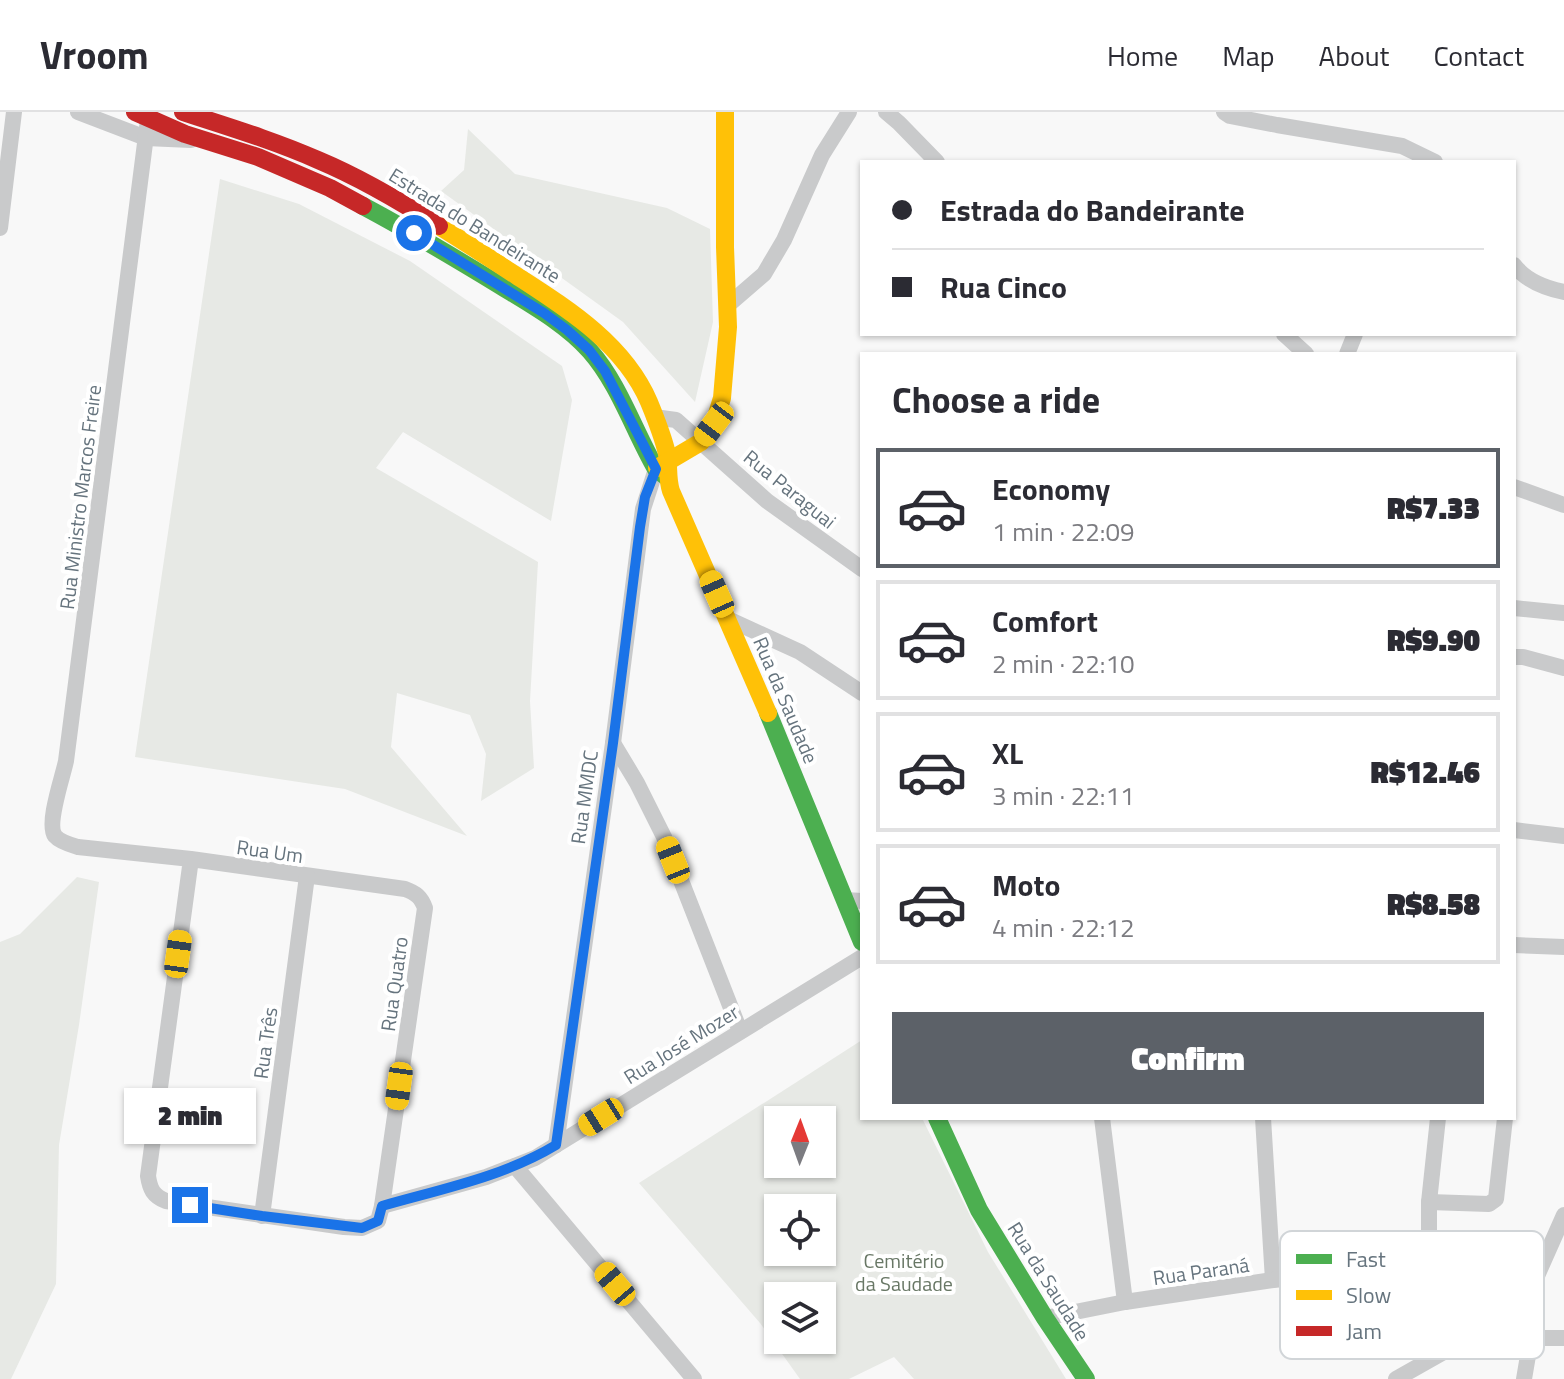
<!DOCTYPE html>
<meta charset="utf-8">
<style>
:root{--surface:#fff;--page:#f2f2f3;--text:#2b2b33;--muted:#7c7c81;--line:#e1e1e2;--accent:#5c6168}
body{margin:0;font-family:"Titillium Web",sans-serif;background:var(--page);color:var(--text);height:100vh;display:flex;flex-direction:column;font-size:30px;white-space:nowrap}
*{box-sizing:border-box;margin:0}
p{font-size:26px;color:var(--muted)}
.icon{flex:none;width:44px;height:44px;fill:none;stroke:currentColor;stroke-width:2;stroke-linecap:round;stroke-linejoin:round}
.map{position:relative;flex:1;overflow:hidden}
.drawer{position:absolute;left:860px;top:240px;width:656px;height:768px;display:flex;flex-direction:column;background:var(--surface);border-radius:0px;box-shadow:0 2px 6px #0004}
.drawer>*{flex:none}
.hud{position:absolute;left:860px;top:48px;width:656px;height:176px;border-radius:0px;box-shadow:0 2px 6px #0004;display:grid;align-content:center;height:176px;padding:0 32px;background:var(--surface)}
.needle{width:52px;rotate:1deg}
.controls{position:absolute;left:764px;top:994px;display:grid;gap:16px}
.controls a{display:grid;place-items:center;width:72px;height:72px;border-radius:0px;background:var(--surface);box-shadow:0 2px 6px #0004;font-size:40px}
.end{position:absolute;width:36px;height:36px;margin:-18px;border:10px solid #1a73e8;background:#fff;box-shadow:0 0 0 4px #fff}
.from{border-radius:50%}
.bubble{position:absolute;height:56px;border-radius:0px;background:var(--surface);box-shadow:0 2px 6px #0004;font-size:26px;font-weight:800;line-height:56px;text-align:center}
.car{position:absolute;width:24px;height:48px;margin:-24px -12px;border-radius:10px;box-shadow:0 0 6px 2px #0007;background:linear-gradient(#f5c518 24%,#345 0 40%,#f5c518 0 76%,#345 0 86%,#f5c518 0)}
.hud b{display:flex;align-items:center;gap:28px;height:76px;font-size:30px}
.hud b+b{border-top:2px solid var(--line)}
.hud i{width:20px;height:20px;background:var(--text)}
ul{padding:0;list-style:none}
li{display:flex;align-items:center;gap:24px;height:120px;margin:0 16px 12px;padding:0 16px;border:4px solid var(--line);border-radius:0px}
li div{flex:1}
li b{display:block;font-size:30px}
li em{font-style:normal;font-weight:800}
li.selected{border-color:var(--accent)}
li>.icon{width:72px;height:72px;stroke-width:1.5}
h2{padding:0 32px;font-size:36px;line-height:96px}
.action{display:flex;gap:16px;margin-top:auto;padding:16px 32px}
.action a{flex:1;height:92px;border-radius:0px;background:var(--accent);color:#fff;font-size:32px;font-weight:800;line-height:92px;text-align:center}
header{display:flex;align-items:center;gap:48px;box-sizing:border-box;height:112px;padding:0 40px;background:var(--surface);border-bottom:2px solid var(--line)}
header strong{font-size:38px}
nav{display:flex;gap:44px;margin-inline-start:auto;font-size:28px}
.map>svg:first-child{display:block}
</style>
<header>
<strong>Vroom</strong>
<nav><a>Home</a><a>Map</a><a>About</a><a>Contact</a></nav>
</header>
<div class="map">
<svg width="1564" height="1267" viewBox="0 0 1564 1267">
<rect width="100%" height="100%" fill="#f8f8f8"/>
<!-- green -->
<g fill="#e7e9e5" fill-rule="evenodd">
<path d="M468,17L515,62L667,96L710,117L713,210L695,290L623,210L441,79L464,58Z"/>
<path d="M220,67L299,92L410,149L562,254L572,288L551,409L403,320L376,356L538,450L530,589L534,656L481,689L486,642L470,603L397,581L391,635L467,724L345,677L135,645Z"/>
<path d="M77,765L99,770L79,913L59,1033L56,1172L11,1267H0V830L20,822Z"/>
<path d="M862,928V1006H922L988,1140L1066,1267H914L894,1245L849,1267H800L760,1211L639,1071ZM778,1008H822V1052H778ZM778,1096H822V1140H778ZM778,1184H822V1228H778Z"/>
</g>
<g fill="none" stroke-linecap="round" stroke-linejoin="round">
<!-- street -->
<g stroke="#c9cacb" stroke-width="16">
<path d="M78,0L146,26L191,28"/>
<path d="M149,0L66,649C63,664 46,712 55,724C60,730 71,733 78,735L191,747L405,777C416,781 421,785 425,796L382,1094L378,1109L362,1116L344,1115L166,1089C153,1084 150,1077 148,1064L191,747"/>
<path d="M886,0L899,11L937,50"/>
<path d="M1224,0L1230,4L1277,13L1402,34L1435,50"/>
<path d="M0,116L14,0"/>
<path d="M1514,153C1526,169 1545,176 1564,180"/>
<path d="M727,194L764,162L784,128L822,43L849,0"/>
<path d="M1284,222L1306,242"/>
<path d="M1347,242L1355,222"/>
<path d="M654,305L676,308L767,389L862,457"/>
<path d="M1514,375L1564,393"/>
<path d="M1514,496L1564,501"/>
<path d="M728,507L800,540L862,581"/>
<path d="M1514,545H1523L1564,556"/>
<path d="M613,631L637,671L664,725L740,919"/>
<path d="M1514,718L1564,724"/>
<path d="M845,788L862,789"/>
<path d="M1514,833L1564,835"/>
<path d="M1102,1006L1125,1190"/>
<path d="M1263,1006L1273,1168"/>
<path d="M556,1033L613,631L643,397L656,357"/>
<path d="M515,1054L694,1267"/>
<path d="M1429,1090L1489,1092L1496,1087L1505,1006"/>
<path d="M382,1094L486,1065L535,1046L862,845"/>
<path d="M262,1104L307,764"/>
<path d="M1429,1154V1090L1438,1006"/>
<path d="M1045,1206L1125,1190L1273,1168L1429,1154L1495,1211L1531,1226H1564"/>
<path d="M1513,1218L1564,1103"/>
<path d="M1396,1267L1495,1211"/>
<path d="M1524,1267L1531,1226"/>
</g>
<!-- fast -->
<g stroke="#4caf50" stroke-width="18">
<path d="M363,94C410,119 455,146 501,174C532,193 566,212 590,239C619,272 634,319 656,357L667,365"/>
<path d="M768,601L862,830"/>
<path d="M937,1006L979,1098L1045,1206L1086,1267"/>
</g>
<!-- slow -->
<g stroke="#ffc107" stroke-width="18">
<path d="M439,114C465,130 491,147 517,164C568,197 624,232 649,290C656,307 663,324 667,342C669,355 667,367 671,379L768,601"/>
<path d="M657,356L701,330L714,312L722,286L728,215L725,135V0"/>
</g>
<!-- jam -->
<g stroke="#c62828" stroke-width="18">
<path d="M135,0L185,22L258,45L330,76L363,94"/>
<path d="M183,0C229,15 275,29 318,48C361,66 400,89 439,114"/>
</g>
</g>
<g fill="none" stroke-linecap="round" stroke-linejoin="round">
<!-- route -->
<path stroke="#1a73e8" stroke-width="10" d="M190,1093L262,1104L362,1116L378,1109L382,1094C441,1077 503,1065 556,1033L613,631L640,415L645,385L656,357L605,259L589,238L567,218L544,201L414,121"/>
</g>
<g text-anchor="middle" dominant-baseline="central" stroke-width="8" stroke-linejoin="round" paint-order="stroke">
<!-- street labels -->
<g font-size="20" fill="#66747e" stroke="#fff">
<text transform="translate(475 113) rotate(32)">Estrada do Bandeirante</text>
<text transform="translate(790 377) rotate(39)">Rua Paraguai</text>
<text transform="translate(80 385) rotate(-83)">Rua Ministro Marcos Freire</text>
<text transform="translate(786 588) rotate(67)">Rua da Saudade</text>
<text transform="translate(584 685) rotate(-82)">Rua MMDC</text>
<text transform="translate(270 739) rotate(8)">Rua Um</text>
<text transform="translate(394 872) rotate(-82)">Rua Quatro</text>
<text transform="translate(265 931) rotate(-82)">Rua Três</text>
<text transform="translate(681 932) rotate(-32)">Rua José Mozer</text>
<text transform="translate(1201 1159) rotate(-8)">Rua Paraná</text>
<text transform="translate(1049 1169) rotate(58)">Rua da Saudade</text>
</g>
<!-- park labels -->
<g font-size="20" fill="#687765" stroke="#fff">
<text x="904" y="1148">Cemitério<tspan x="904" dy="23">da Saudade</tspan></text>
</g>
</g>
<!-- legend -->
<rect x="1280" y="1119" width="264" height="128" rx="12" fill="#fff" stroke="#d1d5d8" stroke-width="2"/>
<rect x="1296" y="1142" width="36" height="10" fill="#4caf50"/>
<rect x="1296" y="1178" width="36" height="10" fill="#ffc107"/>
<rect x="1296" y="1214" width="36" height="10" fill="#c62828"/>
<g font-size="22" fill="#66747e">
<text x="1346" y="1155">Fast</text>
<text x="1346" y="1191">Slow</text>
<text x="1346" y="1227">Jam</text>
</g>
</svg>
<div class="controls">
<a><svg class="needle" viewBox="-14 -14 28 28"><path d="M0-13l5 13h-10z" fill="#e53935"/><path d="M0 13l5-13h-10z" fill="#7c7c81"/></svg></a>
<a><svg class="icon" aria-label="locate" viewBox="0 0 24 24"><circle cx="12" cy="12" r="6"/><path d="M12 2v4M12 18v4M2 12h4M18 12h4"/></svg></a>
<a><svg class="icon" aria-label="layers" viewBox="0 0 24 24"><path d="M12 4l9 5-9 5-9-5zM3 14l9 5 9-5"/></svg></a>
</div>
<i class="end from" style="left:414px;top:121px"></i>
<i class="end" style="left:190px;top:1093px"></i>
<div class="bubble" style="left:124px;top:976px;width:132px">2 min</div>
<i class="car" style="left:714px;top:312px;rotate:217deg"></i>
<i class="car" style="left:717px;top:482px;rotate:336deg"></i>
<i class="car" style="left:673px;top:748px;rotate:338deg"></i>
<i class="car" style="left:178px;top:842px;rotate:8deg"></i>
<i class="car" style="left:399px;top:974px;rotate:188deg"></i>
<i class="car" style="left:601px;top:1005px;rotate:238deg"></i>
<i class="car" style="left:615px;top:1172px;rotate:320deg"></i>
<div class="hud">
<b><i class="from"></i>Estrada do Bandeirante</b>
<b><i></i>Rua Cinco</b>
</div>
<section class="drawer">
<h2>Choose a ride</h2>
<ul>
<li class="selected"><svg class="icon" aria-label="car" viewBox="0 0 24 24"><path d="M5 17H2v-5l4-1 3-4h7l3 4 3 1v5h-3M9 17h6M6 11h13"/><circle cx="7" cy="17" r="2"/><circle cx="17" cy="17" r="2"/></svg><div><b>Economy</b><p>1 min · 22:09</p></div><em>R$7.33</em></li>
<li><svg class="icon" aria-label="car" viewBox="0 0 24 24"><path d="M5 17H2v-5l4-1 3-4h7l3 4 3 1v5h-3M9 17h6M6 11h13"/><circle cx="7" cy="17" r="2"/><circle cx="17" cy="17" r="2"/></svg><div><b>Comfort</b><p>2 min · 22:10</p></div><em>R$9.90</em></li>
<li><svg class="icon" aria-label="car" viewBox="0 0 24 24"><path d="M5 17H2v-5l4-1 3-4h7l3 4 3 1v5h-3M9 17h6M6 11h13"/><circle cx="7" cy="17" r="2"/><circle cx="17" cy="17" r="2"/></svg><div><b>XL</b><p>3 min · 22:11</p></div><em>R$12.46</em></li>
<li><svg class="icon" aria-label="car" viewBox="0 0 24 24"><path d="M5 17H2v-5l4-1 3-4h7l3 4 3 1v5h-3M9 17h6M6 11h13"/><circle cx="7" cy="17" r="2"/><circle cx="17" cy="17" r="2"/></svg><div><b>Moto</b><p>4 min · 22:12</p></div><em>R$8.58</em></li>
</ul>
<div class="action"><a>Confirm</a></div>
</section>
</div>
